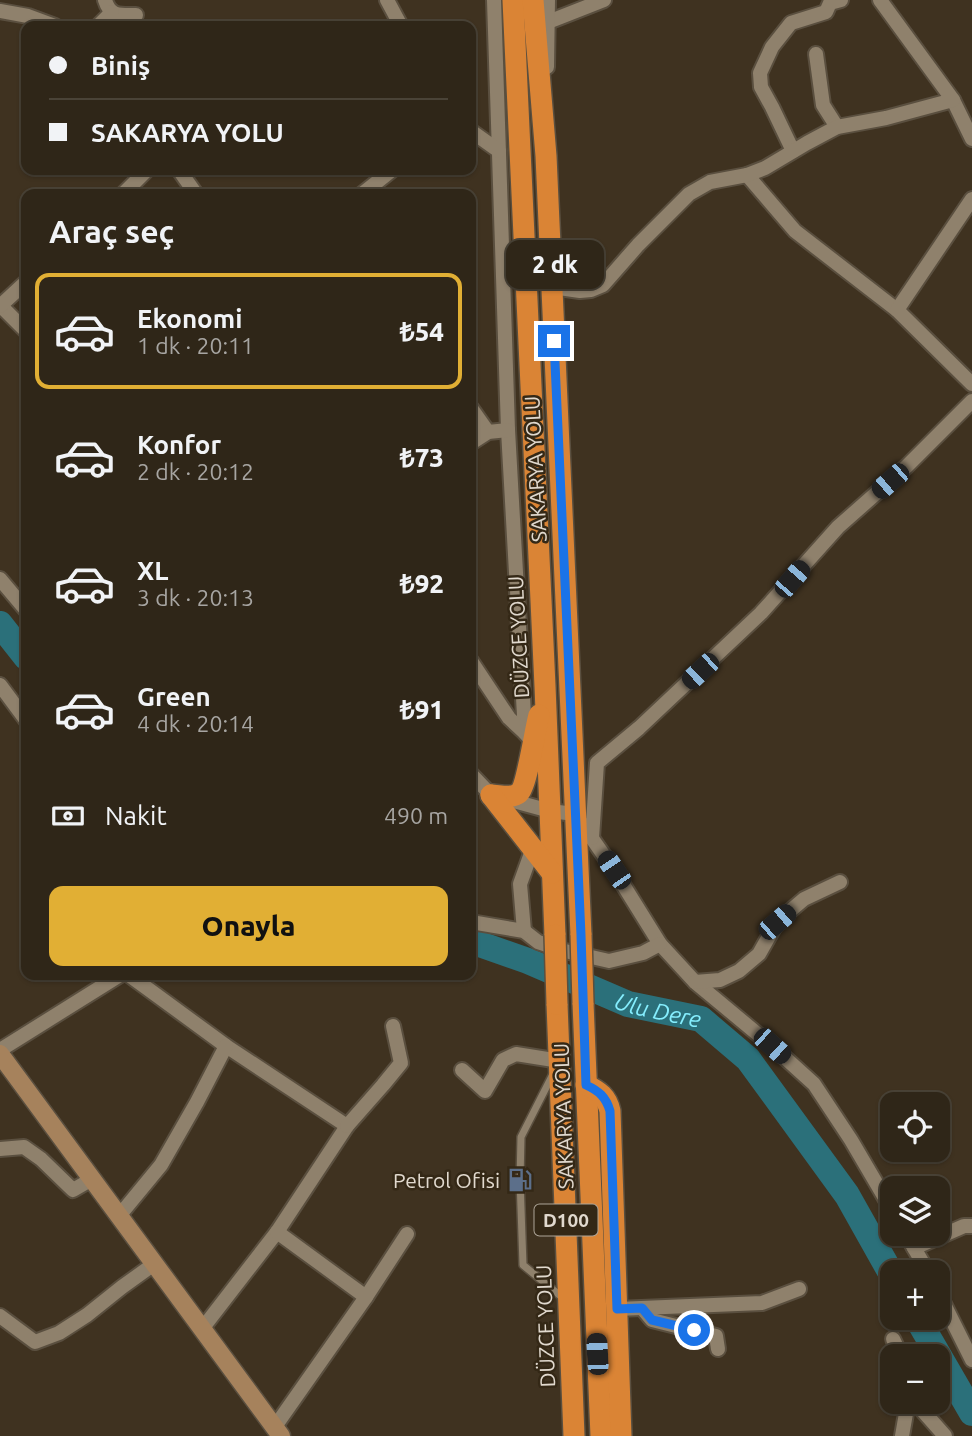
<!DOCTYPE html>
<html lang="tr">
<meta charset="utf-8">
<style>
:root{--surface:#2f2618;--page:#3b3225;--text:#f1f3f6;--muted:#a7a5a2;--line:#4a4337;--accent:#e1af34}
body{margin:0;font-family:Ubuntu,sans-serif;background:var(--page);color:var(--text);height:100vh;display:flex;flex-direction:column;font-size:26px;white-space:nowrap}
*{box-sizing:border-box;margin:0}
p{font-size:23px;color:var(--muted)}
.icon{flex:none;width:38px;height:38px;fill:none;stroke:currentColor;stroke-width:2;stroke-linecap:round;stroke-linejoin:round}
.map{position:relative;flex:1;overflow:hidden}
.drawer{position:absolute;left:21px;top:189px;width:455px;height:791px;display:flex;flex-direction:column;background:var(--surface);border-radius:14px;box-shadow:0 2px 5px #0004,0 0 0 2px var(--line)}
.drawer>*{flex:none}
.top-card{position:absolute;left:21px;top:21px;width:455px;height:154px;border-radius:14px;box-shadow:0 2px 5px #0004,0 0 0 2px var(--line);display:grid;align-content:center;height:154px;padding:0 28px;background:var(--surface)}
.fabs{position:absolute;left:880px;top:1092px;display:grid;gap:14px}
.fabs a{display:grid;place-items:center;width:70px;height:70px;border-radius:14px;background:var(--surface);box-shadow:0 2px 5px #0004,0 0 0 2px var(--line);font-size:35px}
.end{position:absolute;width:32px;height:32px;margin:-16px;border:9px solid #1a73e8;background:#fff;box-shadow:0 0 0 4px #fff}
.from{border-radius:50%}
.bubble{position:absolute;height:49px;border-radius:14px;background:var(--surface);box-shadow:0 2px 5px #0004,0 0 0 2px var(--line);font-size:23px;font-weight:800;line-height:49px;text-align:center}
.car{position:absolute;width:21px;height:42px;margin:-21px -10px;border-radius:9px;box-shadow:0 0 5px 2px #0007;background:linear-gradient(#222 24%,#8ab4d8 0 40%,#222 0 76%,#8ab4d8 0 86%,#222 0)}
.top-card b{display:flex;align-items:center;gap:24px;height:66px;font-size:26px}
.top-card b+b{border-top:2px solid var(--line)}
.top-card i{width:18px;height:18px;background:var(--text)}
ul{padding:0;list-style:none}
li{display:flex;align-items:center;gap:21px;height:116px;margin:0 14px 10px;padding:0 14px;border:4px solid transparent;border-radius:14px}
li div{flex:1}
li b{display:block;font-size:26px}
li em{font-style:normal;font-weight:800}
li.active{border-color:var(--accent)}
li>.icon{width:63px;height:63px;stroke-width:1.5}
h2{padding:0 28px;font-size:32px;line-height:84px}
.pay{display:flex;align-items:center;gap:18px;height:77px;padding:0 28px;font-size:26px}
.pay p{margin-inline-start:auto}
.button{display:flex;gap:14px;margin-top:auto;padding:14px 28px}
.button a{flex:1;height:80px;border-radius:14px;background:var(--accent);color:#111;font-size:28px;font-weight:800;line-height:80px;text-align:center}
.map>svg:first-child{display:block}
</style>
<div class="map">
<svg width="972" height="1436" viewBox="0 0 972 1436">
<rect width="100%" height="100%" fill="#3f3220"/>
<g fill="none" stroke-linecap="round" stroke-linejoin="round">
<!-- river -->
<g stroke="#2b707a" stroke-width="26">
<path d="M0,624L26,657"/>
<path id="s1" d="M471,941L528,961L628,1004L701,1019L748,1059L847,1195L892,1275"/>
<path d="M917,1318L972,1413"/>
</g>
<!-- lane casing -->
<g stroke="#5a4f3f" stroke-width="10">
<path id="lane" d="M553,1074L521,1137L520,1180L523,1265L563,1298"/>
</g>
<!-- street casing -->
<g stroke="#5a4f3f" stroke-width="18">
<g id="street">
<path d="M105,0C110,17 120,15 136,15"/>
<path d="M387,0L401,26"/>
<path d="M494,0L508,430L525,733L536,746"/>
<path d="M0,11L28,16L55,26"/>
<path d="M548,22L604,0"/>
<path d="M98,26L112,12"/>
<path d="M816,54L823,105L837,127"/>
<path d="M547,67L548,0"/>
<path d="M953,100L972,139"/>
<path d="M471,131L499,151"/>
<path d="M793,151L772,107L761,87L760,73L772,47L791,23L826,12L830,3L841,0"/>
<path d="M179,170L196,194"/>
<path d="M747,175L795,231L897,310"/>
<path d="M123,194L147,170"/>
<path d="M362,194L392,170"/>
<path d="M972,199L897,310L972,384"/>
<path d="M552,287L580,291L591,290L603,285L638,245L689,194L710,182L747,175L765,168L807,143L837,127L886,118L953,100L880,0"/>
<path d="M0,305L26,331"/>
<path d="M0,306L26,282"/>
<path d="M471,408L488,432"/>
<path d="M471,443L488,432L508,430"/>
<path d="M0,579L26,610"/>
<path d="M471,661L509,718L525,733"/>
<path d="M0,685L26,720"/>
<path d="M471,774L491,795L550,811L575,814L614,870L660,944L695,982L772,1046L814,1084L851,1140L892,1210"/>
<path d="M592,838L597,763L639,728L761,613L838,527L907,466L972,401"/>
<path d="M471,922L524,931L538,942L565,951L609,961L643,953L660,944"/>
<path d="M524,931L520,884L533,848"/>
<path d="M129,975L226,1046L347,1126L277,1232L202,1329"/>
<path d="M695,982L720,980L739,971L759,954L777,922L804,899L840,882"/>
<path d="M0,1050L120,975"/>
<path d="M462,1070L485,1091L503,1060L516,1054L560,1061"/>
<path d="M347,1126L383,1085L401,1063L393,1026"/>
<path d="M0,1149L24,1147L41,1159L73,1190L92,1179"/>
<path d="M119,1216L161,1165L197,1102L226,1046"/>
<path d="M906,1234L928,1272"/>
<path d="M914,1248L964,1226H972"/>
<path d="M938,1292L972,1360"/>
<path d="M366,1297L407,1234"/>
<path d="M642,1308L652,1320L716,1336L718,1349"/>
<path d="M617,1309L762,1303L799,1289"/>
<path d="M0,1316L35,1342L59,1333L87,1315L122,1287L154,1264"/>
<path d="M893,1339L901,1356"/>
<path d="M915,1402L945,1436"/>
<path d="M274,1428L366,1297L277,1232"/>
<path d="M902,1436L908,1402"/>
</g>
</g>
<!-- secondary casing -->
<g stroke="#5a4f3f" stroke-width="21">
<path id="secondary" d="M0,1054L281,1436"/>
</g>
<!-- highway casing -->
<g stroke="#5a4f3f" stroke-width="24">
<g id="highway">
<path d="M513,0L545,686L555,935"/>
<path d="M533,0L546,156L581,935"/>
<path d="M491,795C499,795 512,799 519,793C527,786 535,729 539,715"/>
<path d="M491,795L552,873"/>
<path d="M583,1003L601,1436"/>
<path d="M557,1004L574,1436"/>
<path d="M586,1085C599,1091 607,1097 610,1111L621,1436"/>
</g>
</g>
<!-- lane -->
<use href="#lane" stroke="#8f816c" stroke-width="7"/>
<!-- street -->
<use href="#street" stroke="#8f816c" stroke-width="14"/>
<!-- secondary -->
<use href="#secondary" stroke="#a6825c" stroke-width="18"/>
<!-- highway -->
<use href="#highway" stroke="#da8435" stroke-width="21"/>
<!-- highway-bridge casing -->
<g stroke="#5a4f3f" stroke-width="24" stroke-linecap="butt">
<g id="highway-bridge">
<path d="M555,935L557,1004"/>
<path d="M581,935L583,1003"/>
</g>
</g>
<!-- highway-bridge -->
<use href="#highway-bridge" stroke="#da8435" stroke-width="21"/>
</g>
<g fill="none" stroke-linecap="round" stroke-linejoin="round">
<!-- route -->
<path stroke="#1a73e8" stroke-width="9" d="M554,341L581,935L586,1085C599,1091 606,1097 610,1111L617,1309L642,1308L652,1320L694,1330"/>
</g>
<!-- icons -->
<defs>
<g id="fuel-bare" transform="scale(1.89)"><path d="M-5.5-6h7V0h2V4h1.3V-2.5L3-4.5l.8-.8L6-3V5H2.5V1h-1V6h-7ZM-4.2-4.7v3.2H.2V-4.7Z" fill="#5c6f8a" stroke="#342816" stroke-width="2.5" paint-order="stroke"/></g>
</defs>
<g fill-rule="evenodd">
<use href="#fuel-bare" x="520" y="1180"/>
</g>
<g text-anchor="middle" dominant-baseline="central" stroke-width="5" stroke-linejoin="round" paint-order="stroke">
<!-- shield labels -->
<rect fill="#342816" stroke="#ada497" stroke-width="2" x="534.5" y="1204.5" width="63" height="31" rx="5"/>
<g font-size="19" font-weight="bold" fill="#e1d9ce">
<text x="566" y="1220">D100</text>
</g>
<!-- street labels -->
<g font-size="21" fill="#e1d9ce" stroke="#342816">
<text transform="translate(535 469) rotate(-93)">SAKARYA YOLU</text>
<text transform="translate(518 637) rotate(-93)">DÜZCE YOLU</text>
<text transform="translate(563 1116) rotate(-92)">SAKARYA YOLU</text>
<text transform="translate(545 1326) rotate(-92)">DÜZCE YOLU</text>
</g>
<!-- poi labels -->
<g font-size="21" fill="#e1d9ce" stroke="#342816" text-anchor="end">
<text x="500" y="1180">Petrol Ofisi</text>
</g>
<!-- water labels -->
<g font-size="23" font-style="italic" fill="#85eefe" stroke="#342816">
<text stroke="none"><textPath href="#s1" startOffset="200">Ulu Dere</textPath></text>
</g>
</g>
</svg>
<div class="fabs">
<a><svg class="icon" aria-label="locate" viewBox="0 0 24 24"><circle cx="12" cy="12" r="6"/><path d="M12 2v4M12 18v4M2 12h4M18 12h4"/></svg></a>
<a><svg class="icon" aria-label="layers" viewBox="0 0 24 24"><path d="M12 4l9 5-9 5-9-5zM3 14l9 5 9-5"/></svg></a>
<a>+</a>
<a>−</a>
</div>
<i class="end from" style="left:694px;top:1330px"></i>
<i class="end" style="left:554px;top:341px"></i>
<div class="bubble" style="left:506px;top:240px;width:98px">2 dk</div>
<i class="car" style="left:890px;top:481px;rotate:229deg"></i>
<i class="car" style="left:792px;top:579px;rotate:41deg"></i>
<i class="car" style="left:700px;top:671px;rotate:227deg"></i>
<i class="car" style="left:614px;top:870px;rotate:326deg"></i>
<i class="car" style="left:777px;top:922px;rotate:49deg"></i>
<i class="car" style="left:772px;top:1046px;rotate:132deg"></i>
<i class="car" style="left:597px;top:1354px;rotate:357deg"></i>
<div class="top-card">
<b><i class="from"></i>Biniş</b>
<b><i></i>SAKARYA YOLU</b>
</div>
<section class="drawer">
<h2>Araç seç</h2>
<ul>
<li class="active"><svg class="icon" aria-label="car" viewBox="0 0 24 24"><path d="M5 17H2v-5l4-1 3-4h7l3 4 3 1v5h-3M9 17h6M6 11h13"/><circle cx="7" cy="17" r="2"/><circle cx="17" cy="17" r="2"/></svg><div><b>Ekonomi</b><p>1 dk · 20:11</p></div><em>₺54</em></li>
<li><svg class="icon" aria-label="car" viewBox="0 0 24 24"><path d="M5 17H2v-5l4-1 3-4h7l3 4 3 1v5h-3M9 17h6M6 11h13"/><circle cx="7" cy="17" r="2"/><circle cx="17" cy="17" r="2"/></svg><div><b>Konfor</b><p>2 dk · 20:12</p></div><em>₺73</em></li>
<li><svg class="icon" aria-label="car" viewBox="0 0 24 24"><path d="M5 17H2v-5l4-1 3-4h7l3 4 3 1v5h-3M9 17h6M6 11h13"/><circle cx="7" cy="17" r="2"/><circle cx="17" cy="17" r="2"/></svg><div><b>XL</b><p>3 dk · 20:13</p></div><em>₺92</em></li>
<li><svg class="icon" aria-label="car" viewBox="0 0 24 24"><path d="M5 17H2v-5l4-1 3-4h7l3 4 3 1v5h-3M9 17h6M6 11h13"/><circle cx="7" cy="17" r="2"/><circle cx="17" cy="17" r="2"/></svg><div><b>Green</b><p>4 dk · 20:14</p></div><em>₺91</em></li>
</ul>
<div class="pay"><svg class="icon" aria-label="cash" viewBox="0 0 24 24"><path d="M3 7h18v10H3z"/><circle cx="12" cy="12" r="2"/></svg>Nakit<p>490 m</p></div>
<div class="button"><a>Onayla</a></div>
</section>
</div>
